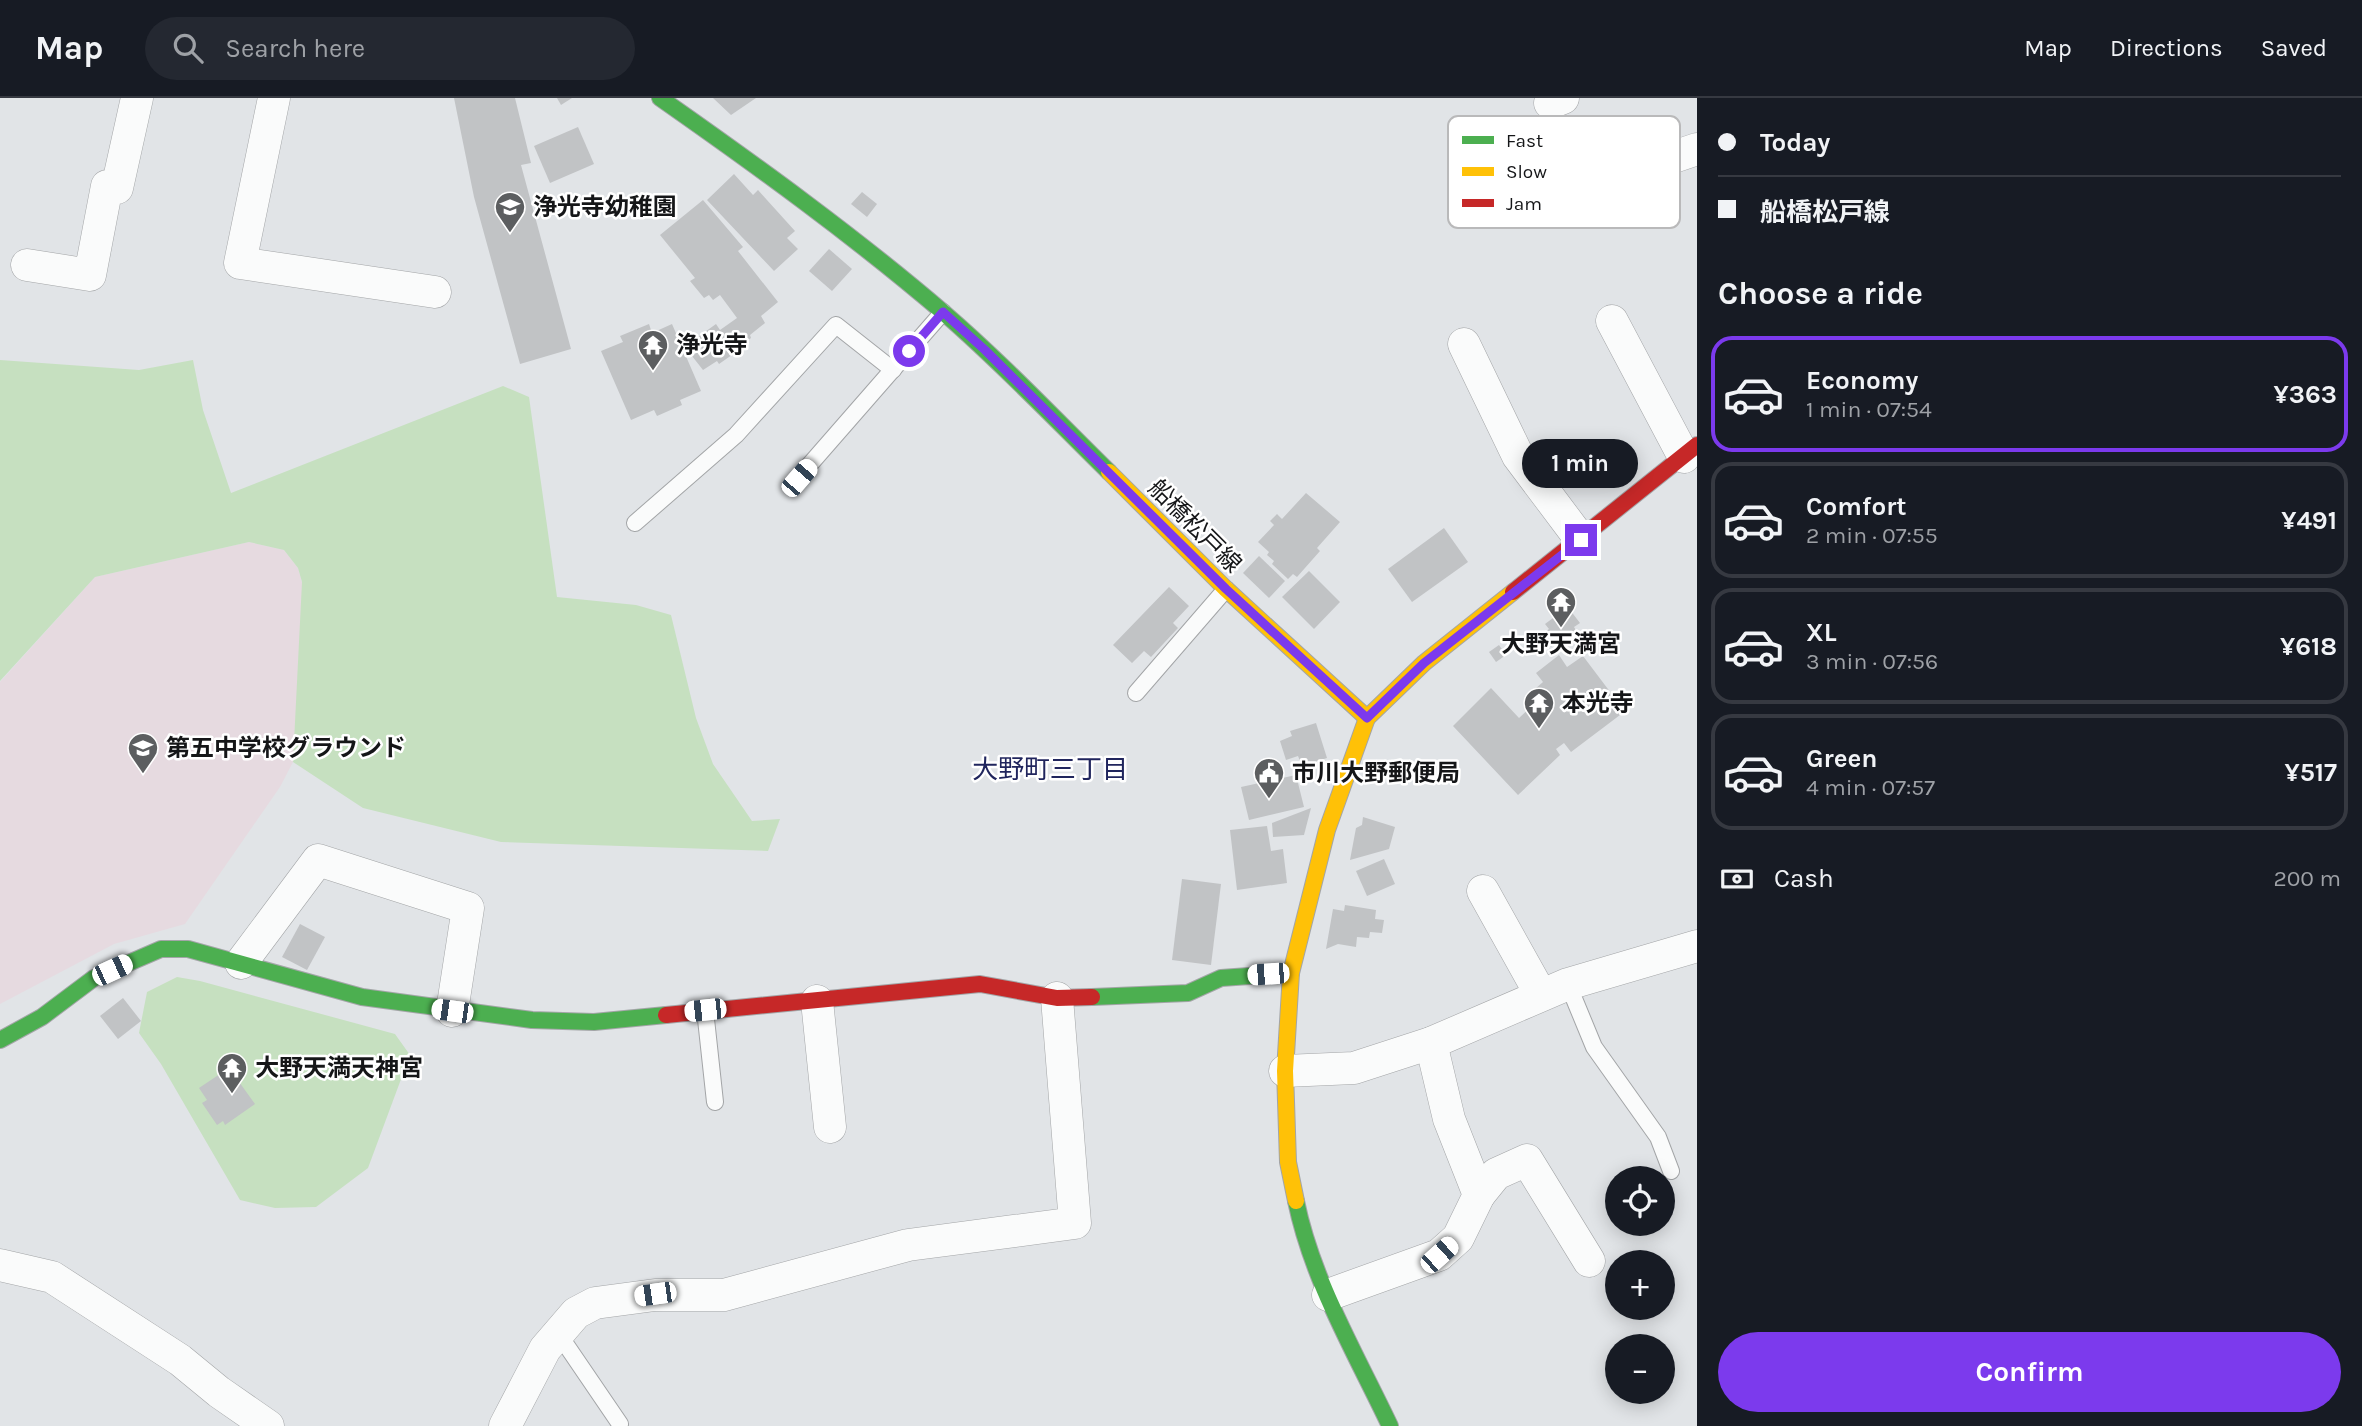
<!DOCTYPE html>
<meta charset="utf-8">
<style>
:root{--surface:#171b24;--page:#242831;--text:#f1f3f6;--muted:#9ea1a6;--line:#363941;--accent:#7c3aed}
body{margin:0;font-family:Karla,"Noto Sans JP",sans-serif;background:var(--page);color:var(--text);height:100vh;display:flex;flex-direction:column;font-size:26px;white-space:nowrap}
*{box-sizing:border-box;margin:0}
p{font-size:23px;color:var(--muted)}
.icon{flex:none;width:38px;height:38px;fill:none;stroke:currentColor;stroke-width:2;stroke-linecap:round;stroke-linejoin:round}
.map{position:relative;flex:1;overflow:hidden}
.side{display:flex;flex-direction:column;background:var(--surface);width:665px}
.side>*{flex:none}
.guide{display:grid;align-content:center;height:154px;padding:0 21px;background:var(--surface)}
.tools{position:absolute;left:1605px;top:1068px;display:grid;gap:14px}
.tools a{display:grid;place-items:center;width:70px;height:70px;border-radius:50%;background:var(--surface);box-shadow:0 4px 18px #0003;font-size:35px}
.end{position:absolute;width:32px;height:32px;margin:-16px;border:9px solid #7c3aed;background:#fff;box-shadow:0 0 0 4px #fff}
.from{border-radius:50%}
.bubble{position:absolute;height:49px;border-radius:24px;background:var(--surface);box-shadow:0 4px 18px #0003;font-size:23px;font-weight:700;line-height:49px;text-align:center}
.car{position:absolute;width:21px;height:42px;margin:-21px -10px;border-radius:9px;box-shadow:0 0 5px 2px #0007;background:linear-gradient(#fff 24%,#345 0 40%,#fff 0 76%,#345 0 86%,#fff 0)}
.guide b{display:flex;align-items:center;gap:24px;height:66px;font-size:26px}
.guide b+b{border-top:2px solid var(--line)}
.guide i{width:18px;height:18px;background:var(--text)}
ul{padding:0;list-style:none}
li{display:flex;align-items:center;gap:21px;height:116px;margin:0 14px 10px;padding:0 7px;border:4px solid var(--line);border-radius:21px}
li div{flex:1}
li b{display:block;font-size:26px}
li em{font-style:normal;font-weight:700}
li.selected{border-color:var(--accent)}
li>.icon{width:63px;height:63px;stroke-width:1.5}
h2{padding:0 21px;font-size:32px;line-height:84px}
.pay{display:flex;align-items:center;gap:18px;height:77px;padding:0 21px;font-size:26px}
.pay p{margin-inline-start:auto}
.cta{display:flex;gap:14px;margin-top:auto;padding:14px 21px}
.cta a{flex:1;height:80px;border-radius:42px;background:var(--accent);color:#fff;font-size:28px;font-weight:700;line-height:80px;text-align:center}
header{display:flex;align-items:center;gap:42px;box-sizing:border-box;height:98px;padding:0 35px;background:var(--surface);border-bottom:2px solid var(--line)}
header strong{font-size:33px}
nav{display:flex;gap:38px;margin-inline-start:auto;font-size:24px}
.search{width:490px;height:63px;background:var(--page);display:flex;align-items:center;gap:18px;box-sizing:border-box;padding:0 24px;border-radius:38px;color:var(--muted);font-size:26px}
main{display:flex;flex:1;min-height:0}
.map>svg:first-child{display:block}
</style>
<header>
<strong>Map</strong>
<div class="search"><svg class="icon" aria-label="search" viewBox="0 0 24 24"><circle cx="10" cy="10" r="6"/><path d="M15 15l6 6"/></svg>Search here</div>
<nav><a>Map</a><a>Directions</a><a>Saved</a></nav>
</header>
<main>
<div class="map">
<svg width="1697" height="1328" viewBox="0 0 1697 1328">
<rect width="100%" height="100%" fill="#e1e4e7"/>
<!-- education -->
<path fill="#e6dae0" d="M249,444L284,452L298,470L305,496L298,625L293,664L280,689L185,826L114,846L0,906V584L95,479Z"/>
<!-- green -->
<g fill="#c6e0c0">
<path d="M0,262L139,272L193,262L203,312L231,395L503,288L529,299L557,499L636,507L671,517L696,620L713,666L752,723L780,721L768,753L501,744L363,710L293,664L302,484L298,470L284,452L249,444L95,479L0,583Z"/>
<path d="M177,879L200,883L395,936L410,957L368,1070L316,1109L275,1110L240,1102L161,966L139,935L147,894Z"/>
</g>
<!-- building -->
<g fill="#c1c3c5">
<path d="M454,0H515L531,65L521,67L571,251L520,266L474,99Z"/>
<path d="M557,0H572L561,7Z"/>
<path d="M713,0H756L731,17Z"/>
<path d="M578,29L594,66L550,85L534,48Z"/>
<path d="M734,76L753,97L758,92L795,133L787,140L798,151L774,173L707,102Z"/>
<path d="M862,94L877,106L867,119L851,106Z"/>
<path d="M703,102L743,149L738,153L778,204L761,218L765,225L750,237L751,240L737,250L739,252L719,266L717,263L703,272L692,258L702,251L695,241L716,226L720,232L737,220L720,197L713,202L709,197L704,200L690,183L695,180L660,137Z"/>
<path d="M829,151L852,171L832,193L809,173Z"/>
<path d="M649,226L652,235L672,226L701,293L680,302L682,307L657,318L654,312L631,322L601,253L623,244L620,238Z"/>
<path d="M1306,395L1340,424L1317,450L1320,453L1297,479L1293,476L1288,481L1272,466L1274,463L1267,457L1269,454L1258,444L1274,427L1270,423L1277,416L1282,421Z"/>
<path d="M1444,430L1468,464L1412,504L1388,471Z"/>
<path d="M1259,458L1285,483L1269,500L1243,475Z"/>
<path d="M1309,473L1340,504L1314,531L1282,499Z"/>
<path d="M1169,489L1189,508L1173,525L1178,530L1151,559L1144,553L1132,565L1113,547Z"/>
<path d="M1570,512L1580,525L1574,529L1577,534L1560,546L1558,543L1551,549L1542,536L1549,531L1545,526L1561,514L1563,518Z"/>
<path d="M1499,547L1506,557L1496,564L1489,554Z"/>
<path d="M1559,557L1567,569L1583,558L1620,607L1616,609L1620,617L1571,654L1564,645L1556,651L1560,657L1518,697L1453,628L1491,590L1519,620L1534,606L1527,598L1543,584L1536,575Z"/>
<path d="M1316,625L1327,660L1302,668L1298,658L1286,662L1280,643L1292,638L1290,633Z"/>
<path d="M1296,677L1304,709L1249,722L1241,689Z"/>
<path d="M1311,710L1304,737L1273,739L1272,725Z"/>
<path d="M1363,719L1395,729L1389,751L1350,762L1356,730L1362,727Z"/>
<path d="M1267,728L1271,753L1283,751L1287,785L1237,792L1230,732Z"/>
<path d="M1384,761L1395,786L1367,798L1356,773Z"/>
<path d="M1182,781L1221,786L1211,867L1172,862Z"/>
<path d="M1345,807L1376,812L1375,821L1384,822L1382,835L1370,834L1369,840L1357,839L1356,849L1338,846L1326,851L1333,811L1344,813Z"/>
<path d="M300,826L325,839L307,872L282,859Z"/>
<path d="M123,900L141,923L118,941L100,918Z"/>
<path d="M229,970L255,1006L225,1027L223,1023L217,1027L202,1005L207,1002L199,990Z"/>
</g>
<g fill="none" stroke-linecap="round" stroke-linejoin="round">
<!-- lane casing -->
<g stroke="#a3a5a7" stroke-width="18">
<g id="lane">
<path d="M798,380L943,214"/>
<path d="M635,425L736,337L836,227L893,272"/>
<path d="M1136,595L1226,491"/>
<path d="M1568,886L1594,949L1658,1039L1671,1073"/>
<path d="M705,912L715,1004"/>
<path d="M558,1235L620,1326"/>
</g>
</g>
<!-- street casing -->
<g stroke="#a3a5a7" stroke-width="33">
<g id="street">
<path d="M274,0L240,165L435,194"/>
<path d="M1550,5L1563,0"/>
<path d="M1644,69L1697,51"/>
<path d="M27,167L90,177L107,88L117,90L137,0"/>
<path d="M1612,223L1684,359"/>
<path d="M1464,246L1518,358L1581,442"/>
<path d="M1483,793L1541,897"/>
<path d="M241,865L318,762L468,810L452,913"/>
<path d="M817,903L830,1029"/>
<path d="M1285,973L1354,970L1431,945L1568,886L1697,848"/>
<path d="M1479,1097L1496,1076L1527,1062L1589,1163"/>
<path d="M0,1167L52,1179L180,1262L219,1294L268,1328"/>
<path d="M1328,1197L1439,1157L1458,1140L1479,1097L1449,1021L1431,945"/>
<path d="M505,1328L545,1251L576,1215L595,1205L655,1197H724L908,1147L1075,1125L1057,900"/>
</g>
</g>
<!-- fast casing -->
<g stroke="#a3a5a7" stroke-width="18">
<g id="fast">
<path d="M660,0C757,68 854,138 944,215C1002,265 1055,321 1109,374"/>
<path d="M1092,899L1188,895L1221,880L1291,875"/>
<path d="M0,942L42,919L94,880L161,851H188L362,899L532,922L594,924L666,917"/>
<path d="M1296,1103C1312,1182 1356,1256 1390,1328"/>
</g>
</g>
<!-- slow casing -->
<g stroke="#a3a5a7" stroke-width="18">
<g id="slow">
<path d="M1109,374L1226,491L1367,620L1424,565L1513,494"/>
<path d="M1296,1103L1288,1064L1285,973L1291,875L1327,732L1367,620"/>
</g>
</g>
<!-- jam casing -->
<g stroke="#a3a5a7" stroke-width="18">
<g id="jam">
<path d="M1513,494L1697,347"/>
<path d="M666,917L980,886L1057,900L1092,899"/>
</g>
</g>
<!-- lane -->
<use href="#lane" stroke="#fafbfb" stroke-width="16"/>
<!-- street -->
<use href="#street" stroke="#fafbfb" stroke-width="32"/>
<!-- fast -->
<use href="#fast" stroke="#4caf50" stroke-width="16"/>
<!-- slow -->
<use href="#slow" stroke="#ffc107" stroke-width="16"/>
<!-- jam -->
<use href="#jam" stroke="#c62828" stroke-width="16"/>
</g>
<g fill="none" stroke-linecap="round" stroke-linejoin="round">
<!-- route -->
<path stroke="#7c3aed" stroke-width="9" d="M909,253L943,214L985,252L1226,491L1367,620L1424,565L1581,442"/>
</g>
<!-- icons -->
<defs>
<g id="school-pin" transform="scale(1.575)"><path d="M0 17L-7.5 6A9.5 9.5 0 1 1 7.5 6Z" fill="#5c5e60" stroke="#fff"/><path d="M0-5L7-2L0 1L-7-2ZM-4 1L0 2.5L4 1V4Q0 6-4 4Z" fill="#fff"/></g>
<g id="temple-pin" transform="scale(1.575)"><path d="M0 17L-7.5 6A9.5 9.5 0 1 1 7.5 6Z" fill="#5c5e60" stroke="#fff"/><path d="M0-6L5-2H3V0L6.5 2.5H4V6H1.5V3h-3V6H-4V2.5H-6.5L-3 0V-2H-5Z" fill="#fff"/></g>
<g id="civic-pin" transform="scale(1.575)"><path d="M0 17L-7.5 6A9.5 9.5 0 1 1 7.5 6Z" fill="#5c5e60" stroke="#fff"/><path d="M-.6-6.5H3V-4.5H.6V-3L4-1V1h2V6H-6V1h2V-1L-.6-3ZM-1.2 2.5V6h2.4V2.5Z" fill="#fff"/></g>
</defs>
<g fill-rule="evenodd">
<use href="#school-pin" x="510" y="109"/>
<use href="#temple-pin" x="653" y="247"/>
<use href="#temple-pin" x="1561" y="504"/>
<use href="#temple-pin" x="1539" y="605"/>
<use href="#school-pin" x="143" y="650"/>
<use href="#civic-pin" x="1269" y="675"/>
<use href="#temple-pin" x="232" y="970"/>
</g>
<g text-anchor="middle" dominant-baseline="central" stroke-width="5" stroke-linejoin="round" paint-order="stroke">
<!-- poi labels -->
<g font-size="24" font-weight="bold" fill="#151618" stroke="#fff" text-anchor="start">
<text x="533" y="109">浄光寺幼稚園</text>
<text x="676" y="247">浄光寺</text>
<text x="1561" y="546" text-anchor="middle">大野天満宮</text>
<text x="1562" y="605">本光寺</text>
<text x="166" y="650">第五中学校グラウンド</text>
<text x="1292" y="675">市川大野郵便局</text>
<text x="255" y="970">大野天満天神宮</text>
</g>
<!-- street labels -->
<g font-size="24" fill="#151618" stroke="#fff">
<text transform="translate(1195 428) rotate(45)">船橋松戸線</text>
</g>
<!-- neighbourhood labels -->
<g font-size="26" fill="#20255d" stroke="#fff">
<text x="1050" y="671">大野町三丁目</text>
</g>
</g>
<!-- legend -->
<rect x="1448" y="18" width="232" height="112" rx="10" fill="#fff" stroke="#b9b9ba" stroke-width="2"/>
<rect x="1462" y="38" width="32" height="8" fill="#4caf50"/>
<rect x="1462" y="69" width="32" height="9" fill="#ffc107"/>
<rect x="1462" y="101" width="32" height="8" fill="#c62828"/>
<g font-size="19" fill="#151618">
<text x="1506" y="49">Fast</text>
<text x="1506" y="80">Slow</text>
<text x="1506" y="112">Jam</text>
</g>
</svg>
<div class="tools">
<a><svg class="icon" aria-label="locate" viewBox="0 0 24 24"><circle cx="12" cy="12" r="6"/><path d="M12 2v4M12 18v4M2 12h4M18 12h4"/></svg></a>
<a>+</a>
<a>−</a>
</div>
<i class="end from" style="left:909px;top:253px"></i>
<i class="end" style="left:1581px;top:442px"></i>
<div class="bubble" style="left:1522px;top:341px;width:116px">1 min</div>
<i class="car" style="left:799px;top:380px;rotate:41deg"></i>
<i class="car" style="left:112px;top:872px;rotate:65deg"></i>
<i class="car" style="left:1268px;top:876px;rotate:266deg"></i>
<i class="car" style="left:705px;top:912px;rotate:264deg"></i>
<i class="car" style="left:452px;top:913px;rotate:278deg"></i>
<i class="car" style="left:1439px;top:1157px;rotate:48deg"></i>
<i class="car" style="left:655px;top:1196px;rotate:262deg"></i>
</div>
<section class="side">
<div class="guide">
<b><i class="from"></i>Today</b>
<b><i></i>船橋松戸線</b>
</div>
<h2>Choose a ride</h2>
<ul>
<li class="selected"><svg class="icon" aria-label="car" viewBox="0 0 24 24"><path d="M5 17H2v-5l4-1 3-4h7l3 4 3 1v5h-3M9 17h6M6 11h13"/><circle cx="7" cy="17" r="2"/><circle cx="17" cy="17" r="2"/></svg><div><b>Economy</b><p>1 min · 07:54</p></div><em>¥363</em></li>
<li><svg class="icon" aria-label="car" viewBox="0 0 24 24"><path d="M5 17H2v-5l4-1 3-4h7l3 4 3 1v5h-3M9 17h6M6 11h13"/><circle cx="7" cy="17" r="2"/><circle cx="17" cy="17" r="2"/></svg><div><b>Comfort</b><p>2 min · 07:55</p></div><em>¥491</em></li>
<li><svg class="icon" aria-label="car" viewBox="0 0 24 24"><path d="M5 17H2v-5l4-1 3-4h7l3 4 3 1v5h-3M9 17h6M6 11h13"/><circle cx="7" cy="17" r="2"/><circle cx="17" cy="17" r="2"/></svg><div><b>XL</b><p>3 min · 07:56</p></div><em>¥618</em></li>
<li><svg class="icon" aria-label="car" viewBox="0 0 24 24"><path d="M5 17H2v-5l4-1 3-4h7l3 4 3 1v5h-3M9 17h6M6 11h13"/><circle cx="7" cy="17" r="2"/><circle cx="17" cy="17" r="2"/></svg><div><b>Green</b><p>4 min · 07:57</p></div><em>¥517</em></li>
</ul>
<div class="pay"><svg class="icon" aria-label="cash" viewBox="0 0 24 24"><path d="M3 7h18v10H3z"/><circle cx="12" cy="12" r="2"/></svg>Cash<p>200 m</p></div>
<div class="cta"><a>Confirm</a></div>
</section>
</main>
